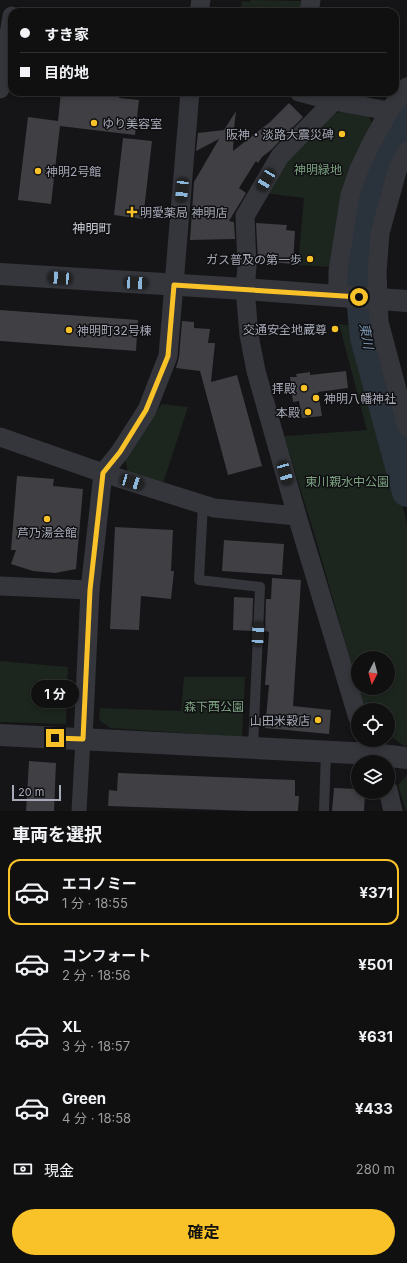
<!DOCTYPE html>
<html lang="ja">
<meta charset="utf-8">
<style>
:root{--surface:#101011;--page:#19191a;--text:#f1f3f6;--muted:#9c9d9f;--line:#303031;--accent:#fac229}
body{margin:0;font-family:Inter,"Noto Sans JP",sans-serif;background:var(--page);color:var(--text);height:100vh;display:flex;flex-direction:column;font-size:15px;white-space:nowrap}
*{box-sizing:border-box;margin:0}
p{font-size:13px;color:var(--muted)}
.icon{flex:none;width:22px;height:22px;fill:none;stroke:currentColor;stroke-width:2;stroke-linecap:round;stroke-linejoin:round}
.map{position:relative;height:811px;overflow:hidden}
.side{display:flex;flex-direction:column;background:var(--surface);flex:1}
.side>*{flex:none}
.hud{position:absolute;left:8px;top:8px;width:391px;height:88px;border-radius:12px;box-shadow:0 2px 6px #0003,0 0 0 1px var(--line);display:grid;align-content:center;height:88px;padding:0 12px;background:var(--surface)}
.needle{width:26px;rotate:186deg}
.controls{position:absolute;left:351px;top:651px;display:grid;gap:8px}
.controls a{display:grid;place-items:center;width:44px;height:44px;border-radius:50%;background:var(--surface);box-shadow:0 2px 6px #0003,0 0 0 1px var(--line);font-size:20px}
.scale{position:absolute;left:12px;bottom:10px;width:49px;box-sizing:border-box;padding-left:4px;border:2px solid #a6aab7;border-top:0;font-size:11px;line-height:14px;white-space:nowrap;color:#a6aab7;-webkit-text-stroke:3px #101012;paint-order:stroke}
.end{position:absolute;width:18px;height:18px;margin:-9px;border:5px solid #fac229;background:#111;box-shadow:0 0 0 2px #111}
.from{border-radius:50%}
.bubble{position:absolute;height:28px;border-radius:14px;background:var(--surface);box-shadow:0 2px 6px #0003,0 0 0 1px var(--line);font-size:13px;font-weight:700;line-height:28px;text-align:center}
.car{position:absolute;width:12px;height:24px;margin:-12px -6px;border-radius:5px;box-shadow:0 0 3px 1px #0007;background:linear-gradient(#222 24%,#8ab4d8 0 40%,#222 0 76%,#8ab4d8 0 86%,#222 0)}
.hud b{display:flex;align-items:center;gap:14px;height:38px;font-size:15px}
.hud b+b{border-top:1px solid var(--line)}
.hud i{width:10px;height:10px;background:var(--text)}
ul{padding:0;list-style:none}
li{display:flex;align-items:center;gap:12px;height:66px;margin:0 8px 6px;padding:0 4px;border:2px solid transparent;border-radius:12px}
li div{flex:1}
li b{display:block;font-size:15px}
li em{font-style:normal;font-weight:700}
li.current{border-color:var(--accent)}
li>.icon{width:36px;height:36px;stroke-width:1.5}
h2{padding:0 12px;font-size:18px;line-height:48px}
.pay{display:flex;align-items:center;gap:10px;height:44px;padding:0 12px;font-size:15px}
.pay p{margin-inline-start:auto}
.action{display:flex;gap:8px;margin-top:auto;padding:8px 12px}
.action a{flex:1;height:46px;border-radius:24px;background:var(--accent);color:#111;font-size:16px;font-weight:700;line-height:46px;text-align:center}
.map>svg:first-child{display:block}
</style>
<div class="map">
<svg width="407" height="811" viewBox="0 0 407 811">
<rect width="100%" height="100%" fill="#151517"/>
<!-- green -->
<g fill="#1c251e">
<path d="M250,0L302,1L300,12H240L242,1L250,2Z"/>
<path d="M343,111L368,115L372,123L332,267L298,265L304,198L264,193L293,151L334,114Z"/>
<path d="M339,324L354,326L407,523V746H404L388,734V710H365L358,688H388V658H358V686L314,533L284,436L367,430Z"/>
<path d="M162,404L188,407L163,483L129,476L124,456Z"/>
<path d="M0,661L68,667L66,724L0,722Z"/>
<path d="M184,677H245L242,737L110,728L99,720L100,708L181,711Z"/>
<path d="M407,775V811H406L398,785Z"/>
</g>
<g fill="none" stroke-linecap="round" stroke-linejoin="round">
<!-- river -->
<path stroke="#2a323b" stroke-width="30" d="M407,113L402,119L377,174L362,228L358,268L365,338L407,492"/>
</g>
<!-- building -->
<g fill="#3f3f44">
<path d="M61,92H119V98L139,100L135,135L60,126L51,204L18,200L28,117L58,121Z"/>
<path d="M289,103L303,117L271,150L262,157L258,163L256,161L239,188L246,193L229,221L234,222L235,239L190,240L194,182L219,139L196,151L198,133L224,130L236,111L234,129H237L234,130L233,151L270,122Z"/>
<path d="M123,138L152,141L143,219L114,215Z"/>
<path d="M256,223L287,225L286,230L295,231L293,264L258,261Z"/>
<path d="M0,310L138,320L136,351L0,341Z"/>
<path d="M182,321L194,322V328L210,329L208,343H215L211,382L237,375L262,466L228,475L200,371L176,368L179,357Z"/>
<path d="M346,371L348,388L318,392L322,416L302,418L299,401L293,402L290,377H297L296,374L310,372V375Z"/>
<path d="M17,476L54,479L53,486L83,489L76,569L55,573L33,571L11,564L16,550H11Z"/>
<path d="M115,527L173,530L171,571H174L171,599L141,596L139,630L110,629Z"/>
<path d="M224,540L284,544L282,575L222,571Z"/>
<path d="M272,578L301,580L293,706L331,710L329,734L265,728L269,685H265L269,632L265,631L266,599H271Z"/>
<path d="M234,597L253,598L252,631L233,630Z"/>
<path d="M29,761L56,763L54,811H26Z"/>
<path d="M118,773L295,780V796H299L298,811H250L108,806L109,790L117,791Z"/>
<path d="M334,788L358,789V792H365L364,811H332Z"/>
</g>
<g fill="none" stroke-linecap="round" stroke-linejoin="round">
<!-- service -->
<g stroke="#35363c" stroke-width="10">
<path d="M203,504L199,580L260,587L253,748"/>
<path d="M324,811L326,752"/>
</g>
<!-- pedestrian -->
<path stroke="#35363c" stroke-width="15" d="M79,811L83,739"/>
<!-- minor -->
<g stroke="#35363c" stroke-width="19">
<path d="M199,12L201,0"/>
<path d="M309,12L311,0"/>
<path d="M0,89L12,16"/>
<path d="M299,92L334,101L389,111"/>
<path d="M334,101L280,156L245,216L247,266L245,289L249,335L256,371L297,516L358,718"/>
<path d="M407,151L398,168L380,233L377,273L379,322L407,427"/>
<path d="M338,296V271L350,195L359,169L372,142L389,111L407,87"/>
<path d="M0,437L103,473L214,508L297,516"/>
<path d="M0,586L90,590"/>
<path d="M83,739L90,590L103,473L120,452L147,410L168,356L190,92"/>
<path d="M388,790L393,811"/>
</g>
<!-- tertiary -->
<g stroke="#35363c" stroke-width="22">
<path d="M0,274L245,289L407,301"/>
<path d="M0,735L373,754L407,758"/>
</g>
</g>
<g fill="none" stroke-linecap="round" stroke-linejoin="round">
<!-- route -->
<path stroke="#fac229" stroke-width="5" d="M55,738L83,739L90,590L103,473L120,452L146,410L168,356L174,285L359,297"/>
</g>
<!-- markers -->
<g fill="#fac229" stroke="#101012" stroke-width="1.5">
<circle cx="94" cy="123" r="4"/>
<circle cx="342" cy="134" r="4"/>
<circle cx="38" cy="171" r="4"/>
<path d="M130 206h4v4h4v4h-4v4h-4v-4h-4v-4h4z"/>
<circle cx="310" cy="259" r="4"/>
<circle cx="335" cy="329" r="4"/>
<circle cx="69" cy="330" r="4"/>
<circle cx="304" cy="388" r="4"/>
<circle cx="316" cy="398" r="4"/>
<circle cx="308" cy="412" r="4"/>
<circle cx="47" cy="519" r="4"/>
<circle cx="318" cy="720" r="4"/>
</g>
<g text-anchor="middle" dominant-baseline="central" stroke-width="3" stroke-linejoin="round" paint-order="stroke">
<!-- poi labels -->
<g font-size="12" fill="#a6aab7" stroke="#101012" text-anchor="end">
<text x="102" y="123" text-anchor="start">ゆり美容室</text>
<text x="334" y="134">阪神・淡路大震災碑</text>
<text x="46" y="171" text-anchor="start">神明2号館</text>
<text x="140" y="212" text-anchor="start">明愛薬局 神明店</text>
<text x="302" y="259">ガス普及の第一歩</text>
<text x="327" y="329">交通安全地蔵尊</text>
<text x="77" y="330" text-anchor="start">神明町32号棟</text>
<text x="296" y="388">拝殿</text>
<text x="324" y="398" text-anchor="start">神明八幡神社</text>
<text x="300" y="412">本殿</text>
<text x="47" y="532" text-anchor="middle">芦乃湯会館</text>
<text x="310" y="720">山田米穀店</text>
</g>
<!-- park labels -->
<g font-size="12" fill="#7ca381" stroke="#101012">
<text x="318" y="169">神明緑地</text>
<text x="347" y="481">東川親水中公園</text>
<text x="214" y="706">森下西公園</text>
</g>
<!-- neighbourhood labels -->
<g font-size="13" fill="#c7c9d3" stroke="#101012">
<text x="92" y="228">神明町</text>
</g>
<!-- water labels -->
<g font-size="13" font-style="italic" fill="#7b96b4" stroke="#101012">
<text transform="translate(367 336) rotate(80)">東川</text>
</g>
</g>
</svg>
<div class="controls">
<a><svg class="needle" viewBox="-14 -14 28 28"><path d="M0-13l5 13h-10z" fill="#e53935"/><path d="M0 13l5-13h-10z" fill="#9c9d9f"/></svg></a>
<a><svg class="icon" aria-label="locate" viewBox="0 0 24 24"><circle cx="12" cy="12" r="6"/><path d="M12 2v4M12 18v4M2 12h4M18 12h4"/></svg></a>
<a><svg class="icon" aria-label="layers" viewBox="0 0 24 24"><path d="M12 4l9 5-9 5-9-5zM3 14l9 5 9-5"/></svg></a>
</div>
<div class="scale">20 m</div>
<i class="end from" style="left:359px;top:297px"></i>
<i class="end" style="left:55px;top:738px"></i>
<div class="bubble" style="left:31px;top:680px;width:48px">1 分</div>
<i class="car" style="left:266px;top:180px;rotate:211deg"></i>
<i class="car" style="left:182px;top:190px;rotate:186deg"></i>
<i class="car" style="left:60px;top:278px;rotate:274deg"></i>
<i class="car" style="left:136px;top:283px;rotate:93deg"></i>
<i class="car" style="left:285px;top:473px;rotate:164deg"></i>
<i class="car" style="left:132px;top:482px;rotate:107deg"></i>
<i class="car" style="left:258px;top:634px;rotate:3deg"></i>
<div class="hud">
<b><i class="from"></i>すき家</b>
<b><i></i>目的地</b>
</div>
</div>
<section class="side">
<h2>車両を選択</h2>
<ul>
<li class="current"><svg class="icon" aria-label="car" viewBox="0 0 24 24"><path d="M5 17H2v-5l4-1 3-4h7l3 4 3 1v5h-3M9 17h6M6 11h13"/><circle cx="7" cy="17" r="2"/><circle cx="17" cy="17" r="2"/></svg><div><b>エコノミー</b><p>1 分 · 18:55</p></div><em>¥371</em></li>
<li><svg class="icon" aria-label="car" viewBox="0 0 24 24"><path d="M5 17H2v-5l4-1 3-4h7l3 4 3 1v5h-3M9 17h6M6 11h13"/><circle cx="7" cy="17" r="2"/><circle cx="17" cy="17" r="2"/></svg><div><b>コンフォート</b><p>2 分 · 18:56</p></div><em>¥501</em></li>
<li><svg class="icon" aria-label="car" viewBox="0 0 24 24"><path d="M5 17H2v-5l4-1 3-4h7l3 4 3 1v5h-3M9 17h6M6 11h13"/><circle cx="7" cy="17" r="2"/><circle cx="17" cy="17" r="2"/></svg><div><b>XL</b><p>3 分 · 18:57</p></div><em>¥631</em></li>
<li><svg class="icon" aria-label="car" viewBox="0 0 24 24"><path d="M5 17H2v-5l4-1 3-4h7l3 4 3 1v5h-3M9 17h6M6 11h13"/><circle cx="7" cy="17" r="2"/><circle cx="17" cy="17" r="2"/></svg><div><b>Green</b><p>4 分 · 18:58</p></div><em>¥433</em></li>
</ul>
<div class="pay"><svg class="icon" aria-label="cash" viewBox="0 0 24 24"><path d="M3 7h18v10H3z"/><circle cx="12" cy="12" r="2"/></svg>現金<p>280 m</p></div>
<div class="action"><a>確定</a></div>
</section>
